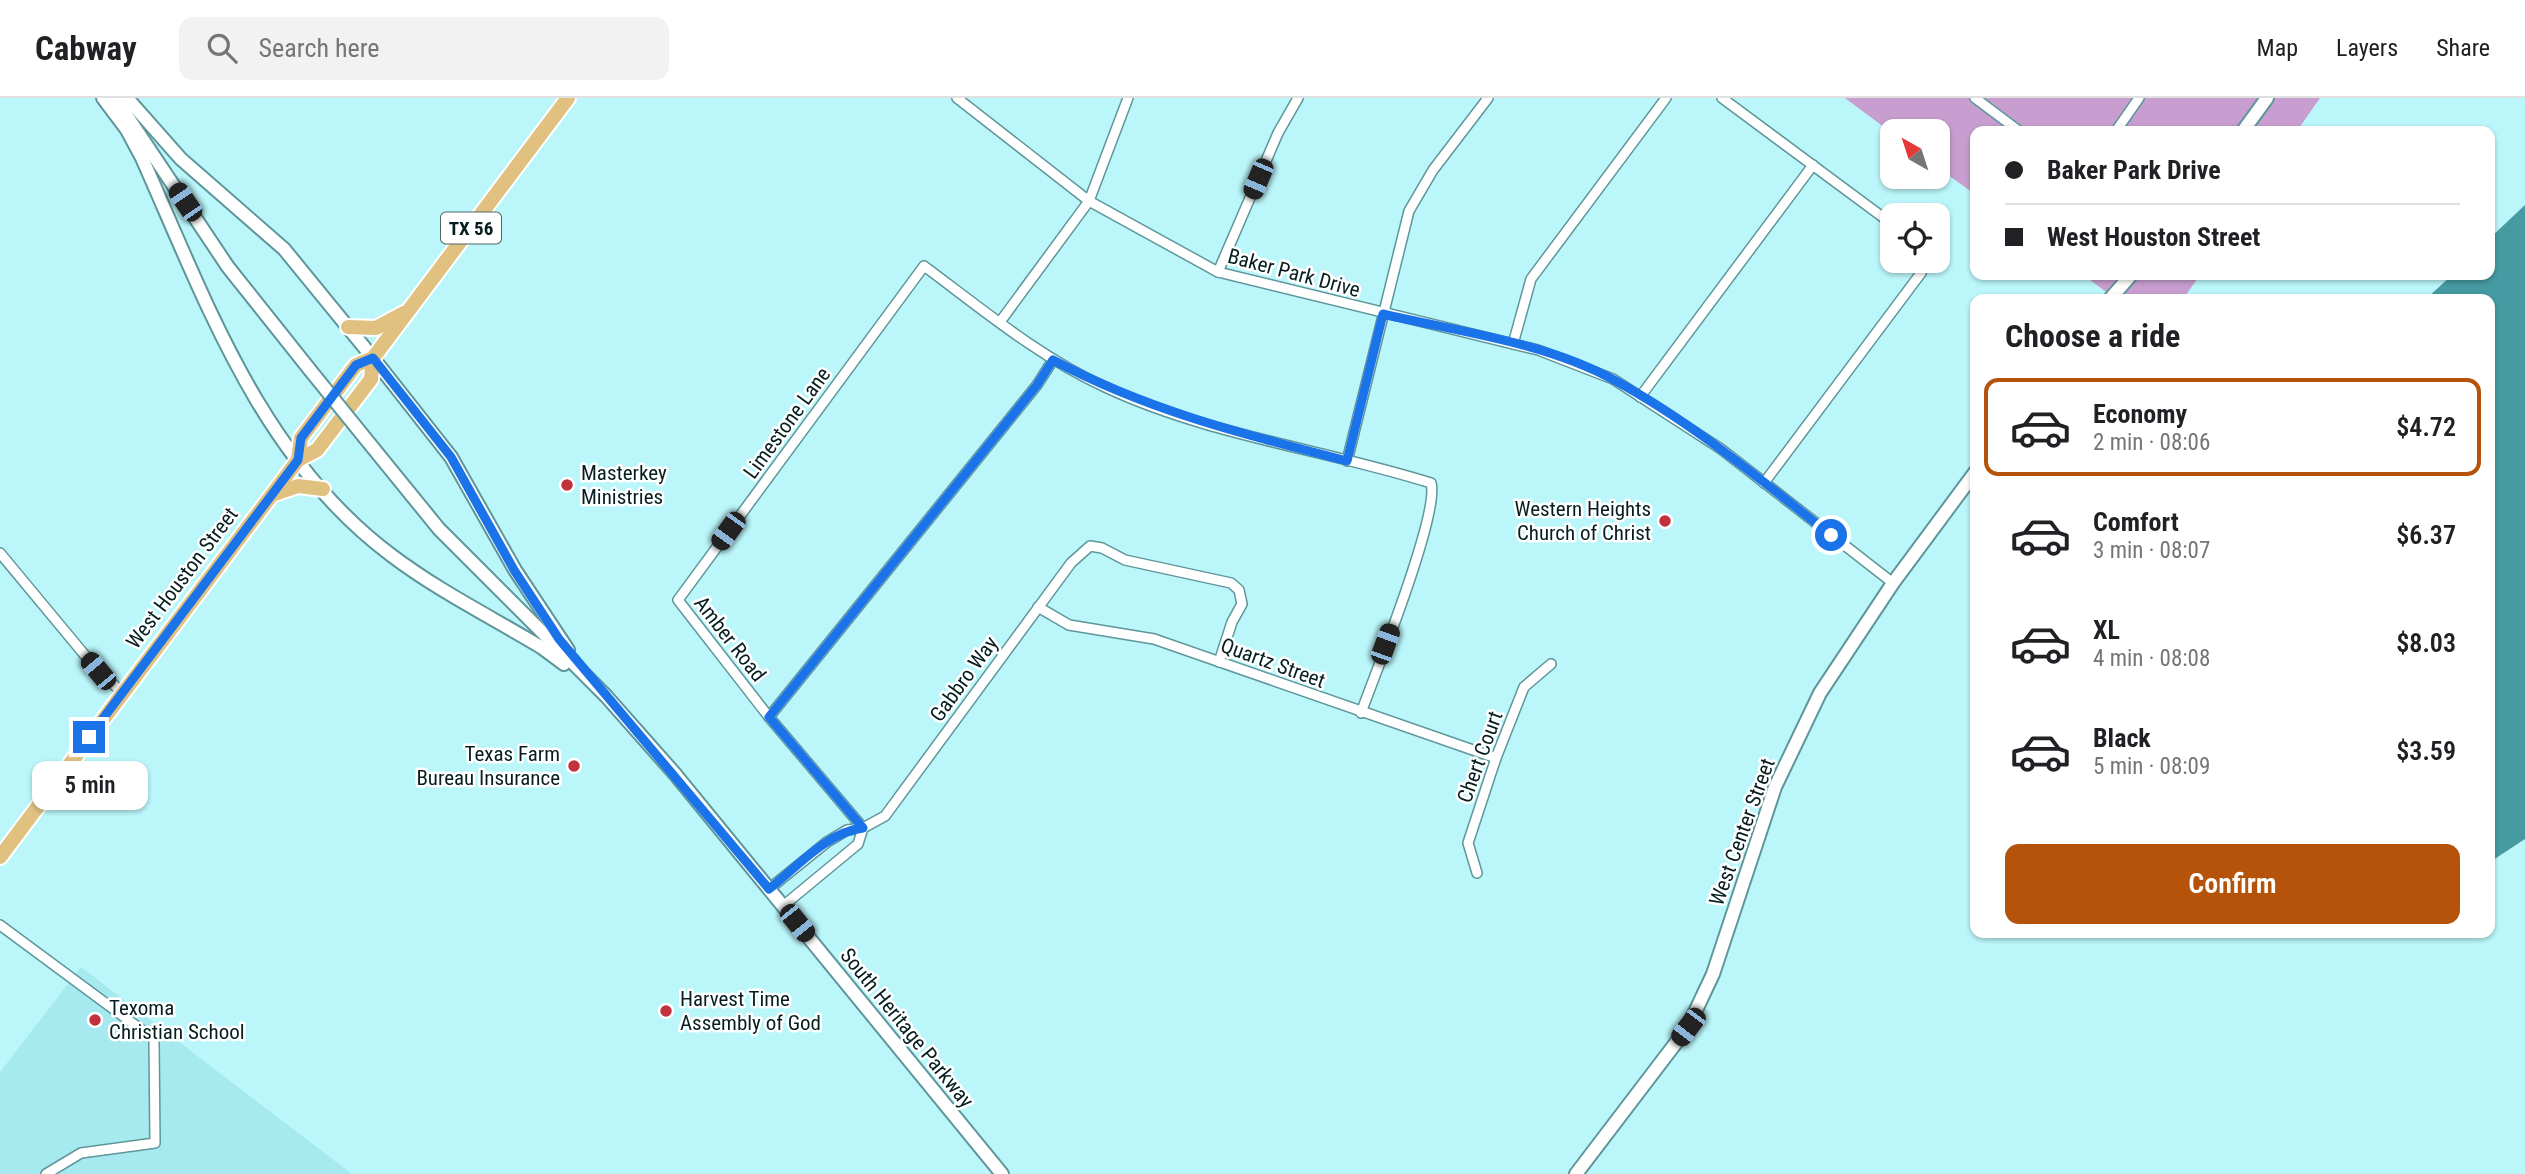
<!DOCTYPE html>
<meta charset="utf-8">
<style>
:root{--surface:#fff;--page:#f2f2f2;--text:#202124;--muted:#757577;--line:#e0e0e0;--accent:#b45309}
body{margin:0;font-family:"Roboto Condensed",sans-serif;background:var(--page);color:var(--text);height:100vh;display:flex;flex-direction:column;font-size:26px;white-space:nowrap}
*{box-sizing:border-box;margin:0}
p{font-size:23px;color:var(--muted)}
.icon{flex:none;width:38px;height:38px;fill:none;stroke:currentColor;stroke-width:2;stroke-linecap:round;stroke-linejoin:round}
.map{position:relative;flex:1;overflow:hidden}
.panel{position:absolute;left:1970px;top:196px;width:525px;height:644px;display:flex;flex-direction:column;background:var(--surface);border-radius:14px;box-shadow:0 2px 5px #0004}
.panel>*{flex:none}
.top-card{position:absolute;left:1970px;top:28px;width:525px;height:154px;border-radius:14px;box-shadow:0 2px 5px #0004;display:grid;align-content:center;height:154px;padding:0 35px;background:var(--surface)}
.needle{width:46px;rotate:321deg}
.buttons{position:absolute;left:1880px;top:21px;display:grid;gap:14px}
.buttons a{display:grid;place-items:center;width:70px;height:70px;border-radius:14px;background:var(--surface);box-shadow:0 2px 5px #0004;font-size:35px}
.end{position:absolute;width:32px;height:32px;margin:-16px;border:9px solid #1a73e8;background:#fff;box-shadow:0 0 0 4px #fff}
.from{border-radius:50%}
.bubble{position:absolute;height:49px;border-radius:14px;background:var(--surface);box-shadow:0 2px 5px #0004;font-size:23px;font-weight:600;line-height:49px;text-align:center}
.car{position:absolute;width:21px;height:42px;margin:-21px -10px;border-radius:9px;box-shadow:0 0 5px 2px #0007;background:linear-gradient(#222 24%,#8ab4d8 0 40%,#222 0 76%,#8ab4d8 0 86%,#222 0)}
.top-card b{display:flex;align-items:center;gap:24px;height:66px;font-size:26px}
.top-card b+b{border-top:2px solid var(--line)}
.top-card i{width:18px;height:18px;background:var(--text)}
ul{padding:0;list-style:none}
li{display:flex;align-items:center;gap:21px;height:98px;margin:0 14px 10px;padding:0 21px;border:4px solid transparent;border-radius:14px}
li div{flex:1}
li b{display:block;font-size:26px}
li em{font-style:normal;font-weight:600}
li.current{border-color:var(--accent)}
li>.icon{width:63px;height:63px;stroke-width:1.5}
h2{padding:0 35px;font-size:32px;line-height:84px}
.primary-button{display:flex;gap:14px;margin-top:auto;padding:14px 35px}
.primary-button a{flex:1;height:80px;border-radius:14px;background:var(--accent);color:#fff;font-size:28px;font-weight:600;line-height:80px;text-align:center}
header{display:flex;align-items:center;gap:42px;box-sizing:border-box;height:98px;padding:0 35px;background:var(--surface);border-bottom:2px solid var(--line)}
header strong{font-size:33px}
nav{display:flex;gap:38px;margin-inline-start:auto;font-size:24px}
.search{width:490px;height:63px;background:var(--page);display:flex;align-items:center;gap:18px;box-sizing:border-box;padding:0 24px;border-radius:14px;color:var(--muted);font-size:26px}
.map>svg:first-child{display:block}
</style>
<header>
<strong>Cabway</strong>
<div class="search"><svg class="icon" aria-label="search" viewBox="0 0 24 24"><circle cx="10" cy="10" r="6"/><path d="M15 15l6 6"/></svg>Search here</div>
<nav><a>Map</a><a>Layers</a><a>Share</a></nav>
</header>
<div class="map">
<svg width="2525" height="1076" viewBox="0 0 2525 1076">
<rect width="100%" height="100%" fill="#bbf6fa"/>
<!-- built -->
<path fill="#a6eaef" d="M81,869L352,1076H0V974Z"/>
<!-- forest -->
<g fill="#c79ecf">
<path d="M1845,0H2320L2297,33H1976V97L1937,69V33L1892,35Z"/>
<path d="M2083,177H2200L2183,201H2116Z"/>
</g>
<!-- water -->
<path fill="#459ba1" d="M2525,107V741L2490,764V201H2426L2452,177H2490V140Z"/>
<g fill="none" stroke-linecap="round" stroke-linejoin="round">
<!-- street casing -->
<g stroke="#5e969a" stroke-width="12">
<g id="street">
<path d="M957,0L1089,103L1218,174L1538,252L1613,281L1721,351L1893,485"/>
<path d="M1722,0L1892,126"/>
<path d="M1975,0L2019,33"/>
<path d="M2116,33L2139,0"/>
<path d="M1218,174L1278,35L1298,0"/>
<path d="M1000,224L1089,103L1128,0"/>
<path d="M1513,246L1531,181L1666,0"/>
<path d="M1640,299L1813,67"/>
<path d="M1347,363L1409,113L1433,72L1488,0"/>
<path d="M1764,385L1921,175L1925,163"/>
<path d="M0,455L98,573L122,594"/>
<path d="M1038,509L1069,527L1154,541L1496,660"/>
<path d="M769,619L1037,287L1053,262"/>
<path d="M863,730L769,619L678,502L924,168C982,211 1039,259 1105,289C1207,337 1323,351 1431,385C1440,415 1375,576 1361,615"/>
<path d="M1477,775L1468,745L1496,660L1524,589L1551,566"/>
<path d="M769,791L827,744L847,732L863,730L885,718L1071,465L1090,448L1102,450L1125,462L1231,485L1239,492L1242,506L1232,524L1219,564"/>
<path d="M783,808L858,746L863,730"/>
<path d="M0,827L154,941L155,1045L81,1055L46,1076"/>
</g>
</g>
<!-- secondary casing -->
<g stroke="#5e969a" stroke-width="16">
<g id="secondary">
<path d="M103,0L127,32L142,60C206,203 260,359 391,457C437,492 491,519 541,549L564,566"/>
<path d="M115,0L228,169L310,272"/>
<path d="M127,0L181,61L284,151L373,260L451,359L515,472L568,552"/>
<path d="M2243,33L2267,0"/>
<path d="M2110,201L2131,177"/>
<path d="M365,340L439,431L606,598L675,676L1002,1076"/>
<path d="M1576,1076L1688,929L1713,876L1775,689L1820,595L1893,485L1976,373"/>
</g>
</g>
<!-- primary casing -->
<g stroke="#fff" stroke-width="18">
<g id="primary">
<path d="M348,229L376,230L404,215"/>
<path d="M298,362L301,340L356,267L373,260"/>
<path d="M272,397L298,388L323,391"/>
<path d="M0,759L298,362L317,352L371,281L373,260L568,0"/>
</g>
</g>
<!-- street -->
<use href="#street" stroke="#fff" stroke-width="9"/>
<!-- secondary -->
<use href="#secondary" stroke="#fff" stroke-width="12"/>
<!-- primary -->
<use href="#primary" stroke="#e0c180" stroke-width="14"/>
<!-- secondary-bridge casing -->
<g stroke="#5e969a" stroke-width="16" stroke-linecap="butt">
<path id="secondary-bridge" d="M310,272L365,340"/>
</g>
<!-- secondary-bridge -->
<use href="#secondary-bridge" stroke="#fff" stroke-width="12"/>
</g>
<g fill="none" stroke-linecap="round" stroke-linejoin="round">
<!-- route -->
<path stroke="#1a73e8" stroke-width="9" d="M89,639L298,362L301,340L356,267L373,260L451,359L514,472L559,541L769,791C797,769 827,734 863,730L769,619L1037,287L1053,262C1146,312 1246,337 1347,363L1383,216C1459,234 1545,244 1614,282C1692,324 1762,383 1831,437"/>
</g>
<!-- markers -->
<g fill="#c1313e" stroke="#fff" stroke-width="2.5">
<circle cx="567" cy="387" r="7"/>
<circle cx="1665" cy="423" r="7"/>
<circle cx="574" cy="668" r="7"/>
<circle cx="666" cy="913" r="7"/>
<circle cx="95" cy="922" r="7"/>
</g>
<g text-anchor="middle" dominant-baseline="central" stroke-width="5" stroke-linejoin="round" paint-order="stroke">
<!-- shield labels -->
<rect fill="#fff" stroke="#516262" stroke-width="2" x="441" y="114.5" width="60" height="31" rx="5"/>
<g font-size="19" font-weight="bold" fill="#061e1f">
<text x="471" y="130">TX 56</text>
</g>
<!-- street labels -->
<g font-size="21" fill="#061e1f" stroke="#fff">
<text transform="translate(1294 175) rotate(15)">Baker Park Drive</text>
<text transform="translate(787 325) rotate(-54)">Limestone Lane</text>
<text transform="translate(182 480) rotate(-53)">West Houston Street</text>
<text transform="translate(730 541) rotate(52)">Amber Road</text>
<text transform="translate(1273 565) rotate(20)">Quartz Street</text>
<text transform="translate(964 581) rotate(-54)">Gabbro Way</text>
<text transform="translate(1480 659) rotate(-70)">Chert Court</text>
<text transform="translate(1742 734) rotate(-70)">West Center Street</text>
<text transform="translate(907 930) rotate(51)">South Heritage Parkway</text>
</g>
<!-- poi labels -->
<g font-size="21" fill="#061e1f" stroke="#fff" text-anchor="start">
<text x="581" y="375">Masterkey<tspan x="581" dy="24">Ministries</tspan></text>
<text x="1651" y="411" text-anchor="end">Western Heights<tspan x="1651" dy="24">Church of Christ</tspan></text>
<text x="560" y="656" text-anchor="end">Texas Farm<tspan x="560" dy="24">Bureau Insurance</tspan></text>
<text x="680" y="901">Harvest Time<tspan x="680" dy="24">Assembly of God</tspan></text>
<text x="109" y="910">Texoma<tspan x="109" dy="24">Christian School</tspan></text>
</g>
</g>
</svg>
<div class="buttons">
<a><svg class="needle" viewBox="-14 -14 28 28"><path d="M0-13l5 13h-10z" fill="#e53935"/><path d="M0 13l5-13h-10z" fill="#757577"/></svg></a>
<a><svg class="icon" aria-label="locate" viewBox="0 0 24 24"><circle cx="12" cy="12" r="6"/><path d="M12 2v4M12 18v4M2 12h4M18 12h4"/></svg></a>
</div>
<i class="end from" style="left:1831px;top:437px"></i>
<i class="end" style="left:89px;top:639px"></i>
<div class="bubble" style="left:32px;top:663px;width:116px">5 min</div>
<i class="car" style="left:1258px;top:81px;rotate:203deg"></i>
<i class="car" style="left:185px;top:104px;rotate:326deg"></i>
<i class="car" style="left:728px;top:433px;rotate:216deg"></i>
<i class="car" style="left:1385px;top:546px;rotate:20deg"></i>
<i class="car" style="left:98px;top:573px;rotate:320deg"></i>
<i class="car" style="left:797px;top:825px;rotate:141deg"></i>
<i class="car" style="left:1688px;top:929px;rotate:217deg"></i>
<div class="top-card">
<b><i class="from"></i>Baker Park Drive</b>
<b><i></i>West Houston Street</b>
</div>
<section class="panel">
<h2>Choose a ride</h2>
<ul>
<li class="current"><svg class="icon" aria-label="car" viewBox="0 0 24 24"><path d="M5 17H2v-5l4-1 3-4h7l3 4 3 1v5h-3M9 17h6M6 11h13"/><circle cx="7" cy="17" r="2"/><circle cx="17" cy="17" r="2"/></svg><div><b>Economy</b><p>2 min · 08:06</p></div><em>$4.72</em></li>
<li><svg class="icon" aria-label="car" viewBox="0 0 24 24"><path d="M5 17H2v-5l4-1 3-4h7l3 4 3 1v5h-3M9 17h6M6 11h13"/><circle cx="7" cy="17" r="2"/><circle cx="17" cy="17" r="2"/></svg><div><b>Comfort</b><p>3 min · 08:07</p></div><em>$6.37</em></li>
<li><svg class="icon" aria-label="car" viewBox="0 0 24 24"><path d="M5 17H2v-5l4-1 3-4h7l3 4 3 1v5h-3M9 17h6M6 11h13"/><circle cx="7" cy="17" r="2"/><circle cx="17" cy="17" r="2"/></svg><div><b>XL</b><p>4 min · 08:08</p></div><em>$8.03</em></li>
<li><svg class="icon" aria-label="car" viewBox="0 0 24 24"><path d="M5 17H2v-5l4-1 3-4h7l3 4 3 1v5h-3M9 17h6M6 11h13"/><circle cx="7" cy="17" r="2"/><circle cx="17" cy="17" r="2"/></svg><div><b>Black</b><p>5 min · 08:09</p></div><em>$3.59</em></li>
</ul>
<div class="primary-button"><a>Confirm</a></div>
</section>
</div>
